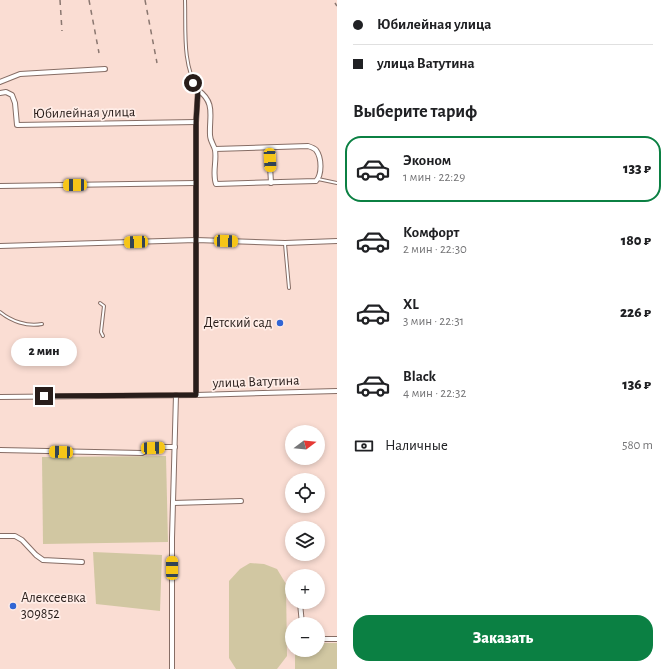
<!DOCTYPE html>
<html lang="ru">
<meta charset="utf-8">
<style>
:root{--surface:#fff;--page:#f2f2f2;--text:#202124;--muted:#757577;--line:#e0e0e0;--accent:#0b8043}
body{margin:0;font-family:"Alegreya Sans",sans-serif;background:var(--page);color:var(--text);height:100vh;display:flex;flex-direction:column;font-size:15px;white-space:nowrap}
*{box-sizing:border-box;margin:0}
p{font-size:13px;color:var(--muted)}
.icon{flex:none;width:22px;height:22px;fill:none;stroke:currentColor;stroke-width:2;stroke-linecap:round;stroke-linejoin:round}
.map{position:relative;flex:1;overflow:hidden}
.details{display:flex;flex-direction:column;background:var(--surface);width:332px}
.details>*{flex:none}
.guide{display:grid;align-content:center;height:88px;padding:0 16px;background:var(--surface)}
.needle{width:26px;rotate:74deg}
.buttons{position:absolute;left:285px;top:425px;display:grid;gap:8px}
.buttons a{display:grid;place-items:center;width:40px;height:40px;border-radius:50%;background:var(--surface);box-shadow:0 2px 6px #0003;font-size:20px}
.end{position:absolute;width:18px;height:18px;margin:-9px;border:5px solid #281d1a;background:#fff;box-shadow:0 0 0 2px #fff}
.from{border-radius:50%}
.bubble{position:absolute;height:28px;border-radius:14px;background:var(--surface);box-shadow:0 2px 6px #0003;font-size:13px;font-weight:800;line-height:28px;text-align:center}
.car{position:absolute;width:12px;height:24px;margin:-12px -6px;border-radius:5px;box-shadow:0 0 3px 1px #0007;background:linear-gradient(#f5c518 24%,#345 0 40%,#f5c518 0 76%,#345 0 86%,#f5c518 0)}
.guide b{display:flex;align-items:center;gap:14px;height:38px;font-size:15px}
.guide b+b{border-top:1px solid var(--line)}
.guide i{width:10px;height:10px;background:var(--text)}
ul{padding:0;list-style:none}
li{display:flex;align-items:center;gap:12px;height:66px;margin:0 8px 6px;padding:0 8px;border:2px solid transparent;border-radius:16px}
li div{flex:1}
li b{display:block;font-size:15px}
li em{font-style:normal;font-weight:800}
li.selected{border-color:var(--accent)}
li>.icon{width:36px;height:36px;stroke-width:1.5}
h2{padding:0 16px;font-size:18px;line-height:48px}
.pay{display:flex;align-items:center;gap:10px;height:44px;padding:0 16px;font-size:15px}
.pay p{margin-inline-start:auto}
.primary-button{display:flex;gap:8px;margin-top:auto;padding:8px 16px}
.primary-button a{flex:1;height:46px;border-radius:16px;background:var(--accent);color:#fff;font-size:16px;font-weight:800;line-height:46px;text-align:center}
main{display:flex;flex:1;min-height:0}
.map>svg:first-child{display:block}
</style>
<main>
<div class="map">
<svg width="337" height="669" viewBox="0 0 337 669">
<rect width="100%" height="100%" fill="#faddd3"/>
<!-- green -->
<g fill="#d1c7a2">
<path d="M166,456L168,542L43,544L42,457Z"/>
<path d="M93,552L162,555L160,611L96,604Z"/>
<path d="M250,563L264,564L277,569L286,584L287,656L277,669H236L229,658V581L240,569Z"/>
<path d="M318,643H337V669H295V650H318Z"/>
</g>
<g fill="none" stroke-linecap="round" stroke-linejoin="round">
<!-- service casing -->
<g stroke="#866d65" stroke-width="4">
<g id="service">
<path d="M185,0C186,30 182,64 198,90"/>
<path d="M318,179L337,183"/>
<path d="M285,244L289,288"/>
<path d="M100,303L104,306L101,332L103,336"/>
<path d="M0,312C11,321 27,327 42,324"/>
</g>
</g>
<!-- minor casing -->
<g stroke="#866d65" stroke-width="6">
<g id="minor">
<path d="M0,82L20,74L105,69"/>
<path d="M0,93L6,92L12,95L15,103L17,125L196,122"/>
<path d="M269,148L271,183"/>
<path d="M0,186L195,183"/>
<path d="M0,246L196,240L285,243L337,241"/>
<path d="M196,395V122L198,90C216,103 209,116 210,135C210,141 214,145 215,150C217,161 212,173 216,184L316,181C322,175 322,158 316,150C314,148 311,147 308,146L215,149"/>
<path d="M0,397L196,395L337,391"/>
<path d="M0,450L142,453L153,447H175"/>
<path d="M173,503L241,501"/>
<path d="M0,536H15L22,540L36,555L43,560L82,562"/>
<path d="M300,603L302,624"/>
<path d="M318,639H337"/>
<path d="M172,669V538L176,395"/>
</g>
</g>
<!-- service -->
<use href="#service" stroke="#fff" stroke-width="2"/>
<!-- minor -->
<use href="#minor" stroke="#fff" stroke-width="4"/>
<!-- rail -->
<g stroke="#8a7770" stroke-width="1.5" stroke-dasharray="5 5" stroke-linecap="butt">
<path d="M60,0L62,31"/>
<path d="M89,0L99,53"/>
<path d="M145,0L157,63"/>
<path d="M335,3L337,6"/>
</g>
</g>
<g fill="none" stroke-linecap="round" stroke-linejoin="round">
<!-- route -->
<path stroke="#281d1a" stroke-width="5" d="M44,396L196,395V122L198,90L193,83"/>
</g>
<!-- markers -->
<g fill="#3165d4" stroke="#ffede7" stroke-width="1.5">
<circle cx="280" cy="323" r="4"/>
<circle cx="13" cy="606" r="4"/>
</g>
<g text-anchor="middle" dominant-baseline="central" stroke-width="3.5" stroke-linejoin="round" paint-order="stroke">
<!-- street labels -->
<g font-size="14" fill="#281d1a" stroke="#ffede7">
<text transform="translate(84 113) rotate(-1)">Юбилейная улица</text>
<text transform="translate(256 382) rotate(-2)">улица Ватутина</text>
</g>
<!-- poi labels -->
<g font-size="14" fill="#281d1a" stroke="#ffede7" text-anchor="end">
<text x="272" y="323">Детский сад</text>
<text x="21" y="598" text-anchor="start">Алексеевка<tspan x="21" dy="16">309852</tspan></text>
</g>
</g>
</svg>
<div class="buttons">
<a><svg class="needle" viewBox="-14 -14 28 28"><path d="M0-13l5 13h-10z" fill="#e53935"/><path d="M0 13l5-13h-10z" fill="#757577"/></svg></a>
<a><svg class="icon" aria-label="locate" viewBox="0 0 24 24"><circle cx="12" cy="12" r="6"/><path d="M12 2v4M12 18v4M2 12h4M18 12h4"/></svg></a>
<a><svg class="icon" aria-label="layers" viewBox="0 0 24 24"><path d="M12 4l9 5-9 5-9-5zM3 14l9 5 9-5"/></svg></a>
<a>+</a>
<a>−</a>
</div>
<i class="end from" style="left:193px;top:83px"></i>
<i class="end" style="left:44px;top:396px"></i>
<div class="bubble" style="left:11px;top:338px;width:66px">2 мин</div>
<i class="car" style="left:270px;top:160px;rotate:177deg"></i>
<i class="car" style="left:75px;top:185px;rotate:269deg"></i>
<i class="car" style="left:226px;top:241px;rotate:92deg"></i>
<i class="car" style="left:136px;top:242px;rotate:268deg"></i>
<i class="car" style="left:153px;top:448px;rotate:88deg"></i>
<i class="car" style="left:61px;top:452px;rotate:272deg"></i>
<i class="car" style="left:172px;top:568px;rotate:0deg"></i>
</div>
<section class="details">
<div class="guide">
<b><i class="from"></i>Юбилейная улица</b>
<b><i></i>улица Ватутина</b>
</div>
<h2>Выберите тариф</h2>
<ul>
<li class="selected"><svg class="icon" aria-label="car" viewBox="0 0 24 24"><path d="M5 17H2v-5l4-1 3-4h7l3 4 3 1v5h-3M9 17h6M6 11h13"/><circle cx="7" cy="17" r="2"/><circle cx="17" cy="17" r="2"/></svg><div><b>Эконом</b><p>1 мин · 22:29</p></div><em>133 ₽</em></li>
<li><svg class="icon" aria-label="car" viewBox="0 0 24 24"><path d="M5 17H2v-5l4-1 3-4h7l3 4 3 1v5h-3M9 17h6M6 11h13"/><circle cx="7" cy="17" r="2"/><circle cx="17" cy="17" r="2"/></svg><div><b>Комфорт</b><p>2 мин · 22:30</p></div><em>180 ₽</em></li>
<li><svg class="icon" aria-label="car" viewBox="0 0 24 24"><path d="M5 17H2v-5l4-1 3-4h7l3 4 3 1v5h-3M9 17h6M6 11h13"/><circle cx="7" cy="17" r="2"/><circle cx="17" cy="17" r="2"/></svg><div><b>XL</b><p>3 мин · 22:31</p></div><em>226 ₽</em></li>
<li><svg class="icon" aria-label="car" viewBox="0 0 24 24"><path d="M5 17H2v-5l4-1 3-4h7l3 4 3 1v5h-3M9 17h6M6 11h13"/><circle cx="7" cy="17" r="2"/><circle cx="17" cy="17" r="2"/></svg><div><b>Black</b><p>4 мин · 22:32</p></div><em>136 ₽</em></li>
</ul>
<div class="pay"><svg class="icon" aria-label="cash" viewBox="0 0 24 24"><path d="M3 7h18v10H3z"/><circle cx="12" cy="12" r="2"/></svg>Наличные<p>580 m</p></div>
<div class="primary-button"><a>Заказать</a></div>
</section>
</main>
